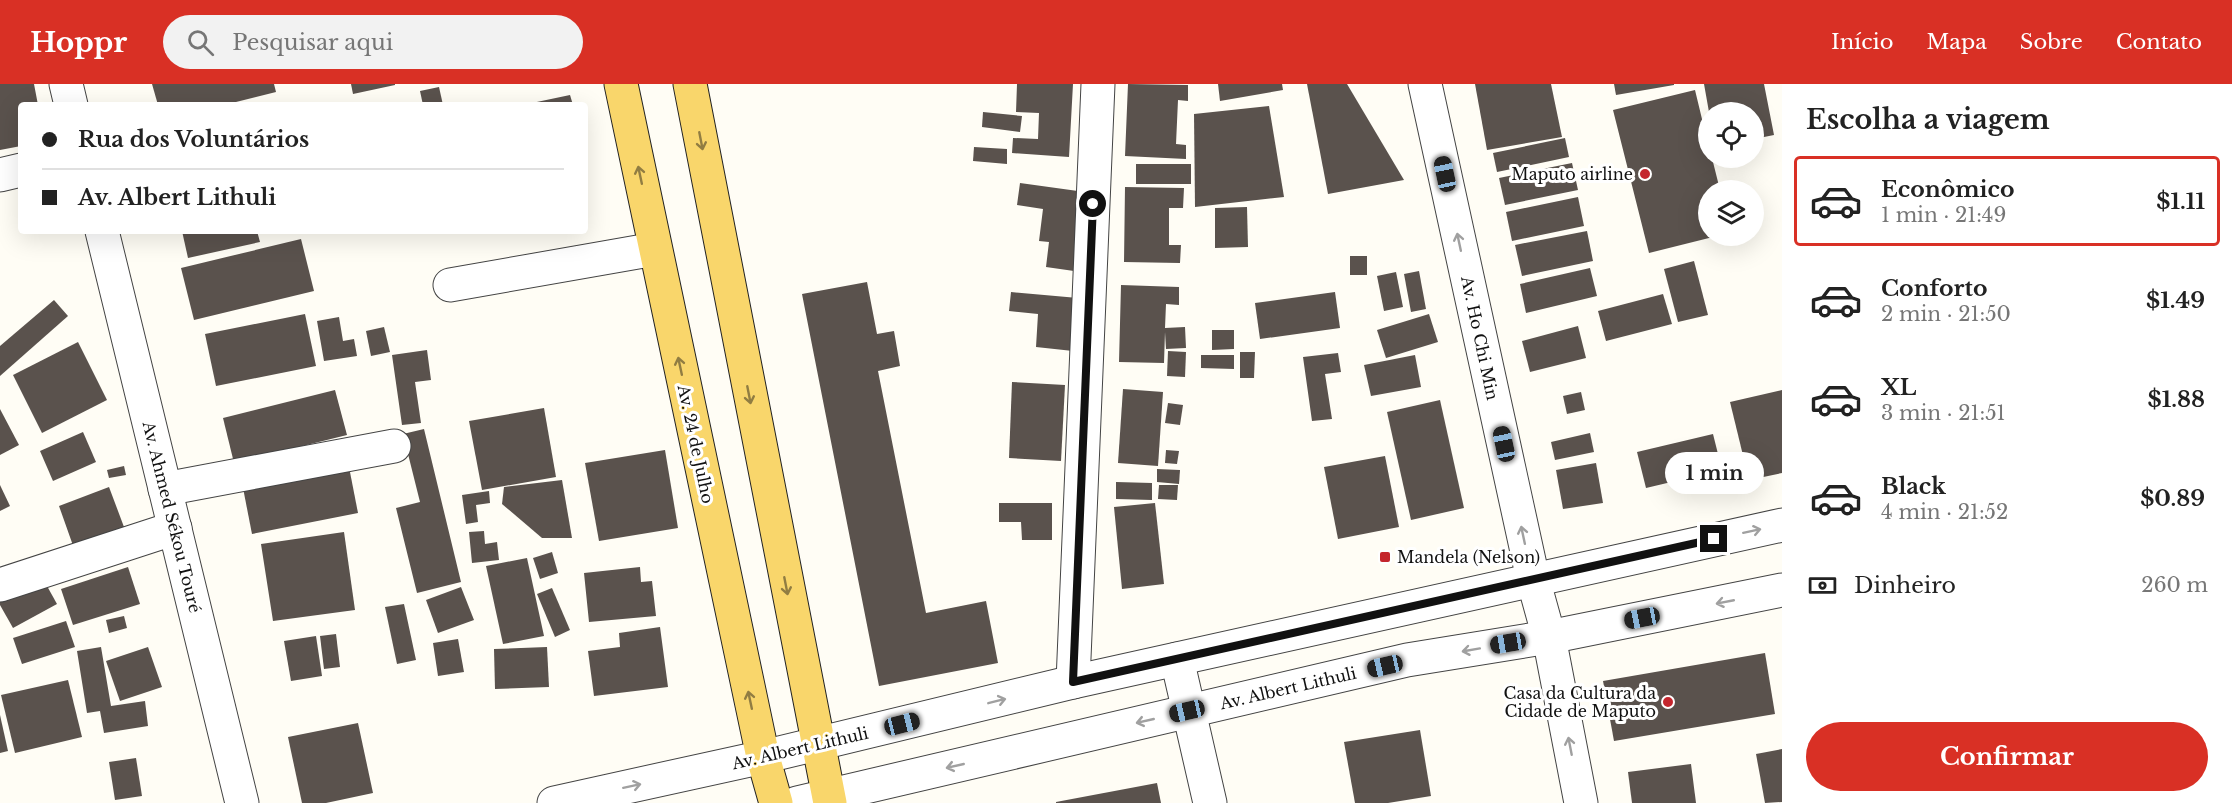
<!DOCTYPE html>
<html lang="pt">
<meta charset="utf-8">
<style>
:root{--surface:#fff;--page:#f2f2f2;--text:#222;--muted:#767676;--line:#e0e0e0;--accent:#d93025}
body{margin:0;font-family:"Libre Baskerville",serif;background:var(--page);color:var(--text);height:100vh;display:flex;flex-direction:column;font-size:22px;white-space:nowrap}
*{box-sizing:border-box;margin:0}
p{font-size:20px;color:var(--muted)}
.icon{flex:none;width:33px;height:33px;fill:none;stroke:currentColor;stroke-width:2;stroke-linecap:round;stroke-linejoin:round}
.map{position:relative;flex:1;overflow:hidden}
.side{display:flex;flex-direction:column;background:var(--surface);width:450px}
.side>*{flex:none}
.hud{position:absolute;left:18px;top:18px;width:570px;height:132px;border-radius:6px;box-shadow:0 6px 24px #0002;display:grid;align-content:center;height:132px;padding:0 24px;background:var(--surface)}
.tools{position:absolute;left:1698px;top:18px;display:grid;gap:12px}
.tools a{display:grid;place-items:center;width:66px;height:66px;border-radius:50%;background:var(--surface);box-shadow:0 6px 24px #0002;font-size:30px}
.end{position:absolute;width:27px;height:27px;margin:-14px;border:8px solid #111;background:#fff;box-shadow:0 0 0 3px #fff}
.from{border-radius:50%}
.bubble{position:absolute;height:42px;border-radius:21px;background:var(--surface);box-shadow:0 6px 24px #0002;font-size:20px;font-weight:700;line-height:42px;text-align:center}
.car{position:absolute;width:18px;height:36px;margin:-18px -9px;border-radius:8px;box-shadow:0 0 4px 2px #0007;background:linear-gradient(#222 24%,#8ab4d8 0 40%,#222 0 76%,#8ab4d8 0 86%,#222 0)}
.hud b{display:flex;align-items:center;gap:21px;height:57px;font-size:22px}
.hud b+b{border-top:2px solid var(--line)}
.hud i{width:15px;height:15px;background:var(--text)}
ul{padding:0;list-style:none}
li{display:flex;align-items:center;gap:18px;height:90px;margin:0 12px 9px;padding:0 12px;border:3px solid transparent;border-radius:6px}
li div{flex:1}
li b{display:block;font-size:22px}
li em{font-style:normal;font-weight:700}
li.active{border-color:var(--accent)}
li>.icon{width:54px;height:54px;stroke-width:1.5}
h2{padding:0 24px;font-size:27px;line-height:72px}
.pay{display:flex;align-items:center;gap:15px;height:66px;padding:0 24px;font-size:22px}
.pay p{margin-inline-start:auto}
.action{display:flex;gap:12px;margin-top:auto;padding:12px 24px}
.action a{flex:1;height:69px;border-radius:36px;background:var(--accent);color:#fff;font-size:24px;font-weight:700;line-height:69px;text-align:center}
header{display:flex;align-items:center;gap:36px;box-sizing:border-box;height:84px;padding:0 30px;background:var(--accent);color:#fff}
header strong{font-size:28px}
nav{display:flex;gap:33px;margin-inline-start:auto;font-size:21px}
.search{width:420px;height:54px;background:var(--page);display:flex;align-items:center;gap:15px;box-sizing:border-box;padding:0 21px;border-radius:33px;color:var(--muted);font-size:22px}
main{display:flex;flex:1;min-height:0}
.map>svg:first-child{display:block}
</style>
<header>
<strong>Hoppr</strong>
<div class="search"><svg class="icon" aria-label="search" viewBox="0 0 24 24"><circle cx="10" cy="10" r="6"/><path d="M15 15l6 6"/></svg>Pesquisar aqui</div>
<nav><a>Início</a><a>Mapa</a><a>Sobre</a><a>Contato</a></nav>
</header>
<main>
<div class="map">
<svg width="1782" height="719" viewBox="0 0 1782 719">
<rect width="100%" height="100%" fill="#fffdf5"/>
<!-- building -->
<g fill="#5a524d">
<path d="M0,0H34L38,21H21V62L0,66Z"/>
<path d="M152,0H274L276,8L224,21H158Z"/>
<path d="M351,0H395V1L353,10Z"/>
<path d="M1017,0H1073L1069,73L1012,69L1013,54L1038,55L1039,29L1016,28Z"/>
<path d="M1128,0L1188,1V17L1178,16L1176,60L1186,61V75L1125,72Z"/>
<path d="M1218,0H1282L1283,6L1220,17Z"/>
<path d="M1307,0H1347L1404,96L1328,110Z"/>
<path d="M1475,0H1551L1562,53L1487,66Z"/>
<path d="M1614,0H1674V1L1616,11Z"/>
<path d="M1704,0H1764L1774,51L1754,55V28H1709Z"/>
<path d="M439,3L443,21H423L420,7Z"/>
<path d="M1695,6L1708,60V74H1712L1720,106H1708V152H1717L1649,169L1613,26Z"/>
<path d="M570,11L573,21H533L532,19Z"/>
<path d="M1269,22L1284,113L1195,123L1194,30Z"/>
<path d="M983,28L1022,32L1020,48L982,43Z"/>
<path d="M1565,54L1569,73L1497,88L1493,69Z"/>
<path d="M974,63L1007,65V80L973,77Z"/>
<path d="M1572,79L1578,106L1505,121L1499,94Z"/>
<rect x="1136" y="80" width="55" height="20"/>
<path d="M1020,99L1085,108L1074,187L1046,183L1049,158L1039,157L1043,125L1017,121Z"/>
<path d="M1125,103L1184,104L1183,124H1169V161H1181L1180,179L1124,178Z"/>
<path d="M1578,113L1584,142L1512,157L1506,128Z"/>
<path d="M1247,123L1248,163L1215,164V124Z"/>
<path d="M182,147H257L260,158L188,174Z"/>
<path d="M1587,147L1593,177L1522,192L1515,161Z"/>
<path d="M301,155L314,207L194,236L181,184Z"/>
<rect x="1350" y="172" width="17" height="19"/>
<path d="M1694,177L1708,231L1678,238L1664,185Z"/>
<path d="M1590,184L1597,212L1526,229L1520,200Z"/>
<path d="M1419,187L1426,225L1411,228L1404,190Z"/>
<path d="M1396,188L1403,223L1384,227L1377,192Z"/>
<path d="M867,198L877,250L894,247L900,282L878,287L926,529L986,517L998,579L879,602L802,210Z"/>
<path d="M1121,201L1179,203V221L1166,220L1165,244L1185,243L1186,264L1166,265L1165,248L1164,279L1119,278Z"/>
<path d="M1011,208L1078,214L1073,267L1036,263L1038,230L1009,227Z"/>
<path d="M1335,208L1340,244L1260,255L1255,219Z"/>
<path d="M1663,210L1672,240L1606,257L1598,227Z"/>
<path d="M54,216L68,232L0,292V262Z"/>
<path d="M305,230L316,282L216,302L205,250Z"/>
<path d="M1429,230L1438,258L1386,274L1377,246Z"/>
<path d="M339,233L343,257L354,255L357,272L324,277L317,237Z"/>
<path d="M1578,242L1586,274L1530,288L1522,257Z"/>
<path d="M384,243L390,268L371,272L366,247Z"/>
<path d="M1212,246H1234V265L1212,266Z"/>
<path d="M78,258L107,316L42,349L13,291Z"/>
<path d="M427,266L431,296L415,298L421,339L402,341L392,271Z"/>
<path d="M1168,267L1186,268L1185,293L1167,292Z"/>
<path d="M1240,268H1255L1254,294H1240Z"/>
<path d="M1338,269L1341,288L1325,290L1332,335L1312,337L1303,273Z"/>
<path d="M1201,271H1234V285L1201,284Z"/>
<path d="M1415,271L1421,303L1371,312L1364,281Z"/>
<path d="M1012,298L1065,301L1061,377L1009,374Z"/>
<path d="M1123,305L1163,308L1158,382L1118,379Z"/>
<path d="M335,306L347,351L234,379L223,334Z"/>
<path d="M1782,306V389L1749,396L1730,318Z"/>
<path d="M1581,308L1585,326L1567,330L1563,312Z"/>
<path d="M1440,316L1464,424L1411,436L1387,328Z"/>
<path d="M1168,319L1183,321L1180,341L1165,339Z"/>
<path d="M544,324L556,393L482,406L469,337Z"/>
<path d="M0,325L19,361L0,371Z"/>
<path d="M424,345L461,498L417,509L396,424L420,418L403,350Z"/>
<path d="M83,348L96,378L53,397L40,367Z"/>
<path d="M1590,349L1594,368L1555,376L1551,358Z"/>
<path d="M1713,350L1722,386L1646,404L1637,368Z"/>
<path d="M665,366L678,444L599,457L585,379Z"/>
<path d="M1166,366L1179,367L1177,380L1165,379Z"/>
<path d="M1385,372L1399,443L1338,455L1324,383Z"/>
<path d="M1596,379L1603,419L1563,425L1556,386Z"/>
<path d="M124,382L126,391L109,394L107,386Z"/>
<path d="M349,383L358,429L252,450L243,404Z"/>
<path d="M1157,385L1180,386L1179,400L1157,398Z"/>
<path d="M562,396L572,454H542L502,420L504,403Z"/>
<path d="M1116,398L1152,399V416L1116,415Z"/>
<path d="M0,401L10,422L0,427Z"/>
<path d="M1159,401H1178L1177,416L1158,415Z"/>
<path d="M109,403L127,451L76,470L59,422Z"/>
<path d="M489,407L490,419L476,421L478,438L466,440L462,411Z"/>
<path d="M999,419H1052V456H1022L1021,438H999Z"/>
<path d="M1155,419L1164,500L1122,505L1114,423Z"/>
<path d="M484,447L485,460L497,458L499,476L472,479L469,448Z"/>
<path d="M344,448L355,526L273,537L261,460Z"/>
<path d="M552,468L558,489L540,495L533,474Z"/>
<path d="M527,474L544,552L503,560L486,482Z"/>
<path d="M128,483L140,520L73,541L61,505Z"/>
<path d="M640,483L641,498L652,497L656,532L589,538L584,489Z"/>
<path d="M42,493L57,520L13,544L0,521V516Z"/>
<path d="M461,503L474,536L438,549L426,516Z"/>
<path d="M552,504L570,546L555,553L537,510Z"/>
<path d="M404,520L416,576L397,580L385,523Z"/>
<path d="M124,532L127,544L109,549L106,536Z"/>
<path d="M66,537L75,563L22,580L13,554Z"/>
<path d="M660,543L668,603L594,612L588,567L620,563L619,549Z"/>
<path d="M336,550L340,583L324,585L320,552Z"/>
<path d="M316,552L322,592L291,597L284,557Z"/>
<path d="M458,555L464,588L438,592L433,559Z"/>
<path d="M101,563L111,622L145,617L148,642L104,649L100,627L87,629L77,567Z"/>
<path d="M148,563L162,603L120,617L106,577Z"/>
<path d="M547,563L549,603L495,605L494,565Z"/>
<path d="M1765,569L1775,630L1614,657L1603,597Z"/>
<path d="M68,596L82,653L15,669L1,611Z"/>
<path d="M0,631L8,667L0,669Z"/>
<path d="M358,639L373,709L326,719H302L288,653Z"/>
<path d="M1420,646L1431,712L1388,719H1355L1344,658Z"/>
<path d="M1782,665V718L1765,719L1756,670Z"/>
<path d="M136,674L142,712L115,716L109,678Z"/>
<path d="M1691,680L1696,719H1632L1628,688Z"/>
<path d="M1157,699L1161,719H1056V718Z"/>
</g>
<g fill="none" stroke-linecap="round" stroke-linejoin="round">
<!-- minor casing -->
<g stroke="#444" stroke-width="35">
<g id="minor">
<path d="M66,0L71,21"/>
<path d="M1425,0L1533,495L1549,553L1581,719"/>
<path d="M0,91L21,86"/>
<path d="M102,147L242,719"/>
<path d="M450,201L655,165"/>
<path d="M165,405L394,362"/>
<path d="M0,501L175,444"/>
<path d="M1177,575L1210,719"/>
<path d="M1073,598L1098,0"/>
<path d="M554,719L763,673L1073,598L1782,441"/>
<path d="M797,719L1407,576L1549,553L1782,506"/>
</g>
</g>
<!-- major casing -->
<g stroke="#222" stroke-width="35">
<g id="major">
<path d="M621,0L763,673L776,719"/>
<path d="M690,0L830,719"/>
</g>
</g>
<!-- minor -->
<use href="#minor" stroke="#fff" stroke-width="33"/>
<!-- major -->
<use href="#major" stroke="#f9d66b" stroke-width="33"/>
</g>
<!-- one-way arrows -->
<defs><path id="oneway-shaft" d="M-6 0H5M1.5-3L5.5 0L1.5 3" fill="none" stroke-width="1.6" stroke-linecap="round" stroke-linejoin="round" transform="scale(1.5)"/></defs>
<g stroke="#917d42">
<use href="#oneway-shaft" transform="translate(701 57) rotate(79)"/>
<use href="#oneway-shaft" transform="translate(640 91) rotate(-102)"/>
<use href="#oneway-shaft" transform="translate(680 282) rotate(-102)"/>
<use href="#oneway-shaft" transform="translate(749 311) rotate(79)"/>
<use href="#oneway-shaft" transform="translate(786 502) rotate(79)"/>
<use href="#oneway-shaft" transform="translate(750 616) rotate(-102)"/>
</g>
<g stroke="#a0a0a0">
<use href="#oneway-shaft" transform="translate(1459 158) rotate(-102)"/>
<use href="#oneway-shaft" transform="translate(1752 447) rotate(-12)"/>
<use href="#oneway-shaft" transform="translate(1523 451) rotate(-102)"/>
<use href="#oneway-shaft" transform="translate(1725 518) rotate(169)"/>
<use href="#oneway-shaft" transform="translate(1471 566) rotate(170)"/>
<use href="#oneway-shaft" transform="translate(997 617) rotate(-14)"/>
<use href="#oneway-shaft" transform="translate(1145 637) rotate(167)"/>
<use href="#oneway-shaft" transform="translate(1570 662) rotate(-101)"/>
<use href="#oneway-shaft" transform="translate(955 682) rotate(167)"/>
<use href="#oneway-shaft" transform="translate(632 702) rotate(-12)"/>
</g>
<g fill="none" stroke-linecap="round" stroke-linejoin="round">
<!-- route -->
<path stroke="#111" stroke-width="8" d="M1093,120L1073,598L1714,455"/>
</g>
<!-- markers -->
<g fill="#c4262e" stroke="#fff" stroke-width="2">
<circle cx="1645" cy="90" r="6"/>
<rect x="1379" y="467" width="12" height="12" rx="3"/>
<circle cx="1668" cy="618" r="6"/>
</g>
<g text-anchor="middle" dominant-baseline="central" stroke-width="6" stroke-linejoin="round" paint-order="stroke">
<!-- poi labels -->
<g font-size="16" fill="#111" stroke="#fff" text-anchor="end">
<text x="1633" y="90">Maputo airline</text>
<text x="1397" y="473" text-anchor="start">Mandela (Nelson)</text>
<text x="1656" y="609">Casa da Cultura da<tspan x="1656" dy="18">Cidade de Maputo</tspan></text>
</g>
<!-- street labels -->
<g font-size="16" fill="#111" stroke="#fff">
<text transform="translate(1480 254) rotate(78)">Av. Ho Chi Min</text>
<text transform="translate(696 360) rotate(78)">Av. 24 de Julho</text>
<text transform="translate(172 433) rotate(76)">Av. Ahmed Sékou Touré</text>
<text transform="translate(1288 604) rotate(-13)">Av. Albert Lithuli</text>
<text transform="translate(800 664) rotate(-13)">Av. Albert Lithuli</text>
</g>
</g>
</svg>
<div class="tools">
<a><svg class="icon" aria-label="locate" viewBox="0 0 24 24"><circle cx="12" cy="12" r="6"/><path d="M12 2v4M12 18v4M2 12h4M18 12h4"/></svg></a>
<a><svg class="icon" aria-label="layers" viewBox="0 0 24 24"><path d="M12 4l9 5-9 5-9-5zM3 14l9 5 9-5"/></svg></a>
</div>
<i class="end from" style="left:1093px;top:120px"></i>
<i class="end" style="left:1714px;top:455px"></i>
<div class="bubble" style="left:1665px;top:368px;width:99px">1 min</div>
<i class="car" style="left:1445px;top:90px;rotate:348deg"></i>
<i class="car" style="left:1504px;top:360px;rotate:348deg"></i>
<i class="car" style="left:1642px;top:534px;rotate:259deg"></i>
<i class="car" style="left:1508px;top:559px;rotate:260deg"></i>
<i class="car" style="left:1385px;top:582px;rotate:257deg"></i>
<i class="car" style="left:1187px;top:627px;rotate:257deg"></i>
<i class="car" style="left:902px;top:640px;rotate:76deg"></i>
<div class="hud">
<b><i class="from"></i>Rua dos Voluntários</b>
<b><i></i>Av. Albert Lithuli</b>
</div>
</div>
<section class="side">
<h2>Escolha a viagem</h2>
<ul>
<li class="active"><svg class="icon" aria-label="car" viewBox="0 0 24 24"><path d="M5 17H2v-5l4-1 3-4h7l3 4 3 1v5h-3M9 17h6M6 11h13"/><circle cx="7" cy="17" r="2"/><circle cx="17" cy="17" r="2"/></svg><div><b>Econômico</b><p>1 min · 21:49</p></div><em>$1.11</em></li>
<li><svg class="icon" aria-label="car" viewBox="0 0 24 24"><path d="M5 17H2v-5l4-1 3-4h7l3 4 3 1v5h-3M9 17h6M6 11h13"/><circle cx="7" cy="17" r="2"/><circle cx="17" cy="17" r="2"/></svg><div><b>Conforto</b><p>2 min · 21:50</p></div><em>$1.49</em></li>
<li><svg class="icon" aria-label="car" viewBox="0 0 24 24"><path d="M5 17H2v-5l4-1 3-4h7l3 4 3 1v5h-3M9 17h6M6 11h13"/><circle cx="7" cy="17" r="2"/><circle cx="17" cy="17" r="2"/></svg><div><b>XL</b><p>3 min · 21:51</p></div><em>$1.88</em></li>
<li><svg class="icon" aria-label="car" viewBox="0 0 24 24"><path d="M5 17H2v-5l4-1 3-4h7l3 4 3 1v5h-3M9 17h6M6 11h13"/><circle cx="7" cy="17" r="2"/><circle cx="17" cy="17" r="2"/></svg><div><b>Black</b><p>4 min · 21:52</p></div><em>$0.89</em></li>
</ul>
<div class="pay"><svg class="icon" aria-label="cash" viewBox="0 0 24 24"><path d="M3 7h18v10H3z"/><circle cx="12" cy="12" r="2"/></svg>Dinheiro<p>260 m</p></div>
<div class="action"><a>Confirmar</a></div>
</section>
</main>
